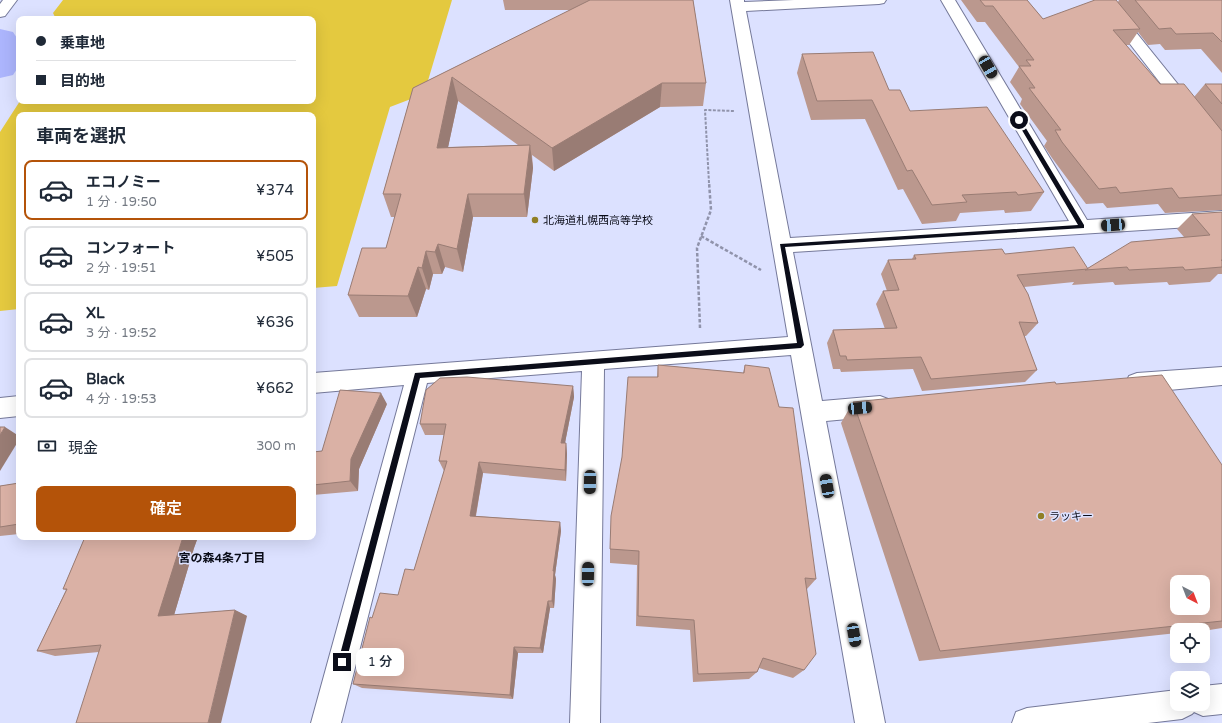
<!DOCTYPE html>
<html lang="ja">
<meta charset="utf-8">
<style>
:root{--surface:#fff;--page:#f2f2f3;--text:#1f2937;--muted:#747a83;--line:#e0e1e3;--accent:#b45309}
body{margin:0;font-family:"Varela Round","Noto Sans JP",sans-serif;background:var(--page);color:var(--text);height:100vh;display:flex;flex-direction:column;font-size:15px;white-space:nowrap}
*{box-sizing:border-box;margin:0}
p{font-size:13px;color:var(--muted)}
.icon{flex:none;width:22px;height:22px;fill:none;stroke:currentColor;stroke-width:2;stroke-linecap:round;stroke-linejoin:round}
.map{position:relative;flex:1;overflow:hidden}
.sheet{position:absolute;left:16px;top:112px;width:300px;height:428px;display:flex;flex-direction:column;background:var(--surface);border-radius:8px;box-shadow:0 4px 16px #0002}
.sheet>*{flex:none}
.guide{position:absolute;left:16px;top:16px;width:300px;height:88px;border-radius:8px;box-shadow:0 4px 16px #0002;display:grid;align-content:center;height:88px;padding:0 20px;background:var(--surface)}
.needle{width:26px;rotate:138deg}
.fabs{position:absolute;left:1170px;top:575px;display:grid;gap:8px}
.fabs a{display:grid;place-items:center;width:40px;height:40px;border-radius:8px;background:var(--surface);box-shadow:0 4px 16px #0002;font-size:20px}
.end{position:absolute;width:18px;height:18px;margin:-9px;border:5px solid #0b0d19;background:#fff;box-shadow:0 0 0 2px #fff}
.from{border-radius:50%}
.bubble{position:absolute;height:28px;border-radius:8px;background:var(--surface);box-shadow:0 4px 16px #0002;font-size:13px;font-weight:600;line-height:28px;text-align:center}
.car{position:absolute;width:12px;height:24px;margin:-12px -6px;border-radius:5px;box-shadow:0 0 3px 1px #0007;background:linear-gradient(#222 24%,#8ab4d8 0 40%,#222 0 76%,#8ab4d8 0 86%,#222 0)}
.guide b{display:flex;align-items:center;gap:14px;height:38px;font-size:15px}
.guide b+b{border-top:1px solid var(--line)}
.guide i{width:10px;height:10px;background:var(--text)}
ul{padding:0;list-style:none}
li{display:flex;align-items:center;gap:12px;height:60px;margin:0 8px 6px;padding:0 12px;border:2px solid var(--line);border-radius:8px}
li div{flex:1}
li b{display:block;font-size:15px}
li em{font-style:normal;font-weight:600}
li.on{border-color:var(--accent)}
li>.icon{width:36px;height:36px;stroke-width:1.5}
h2{padding:0 20px;font-size:18px;line-height:48px}
.pay{display:flex;align-items:center;gap:10px;height:44px;padding:0 20px;font-size:15px}
.pay p{margin-inline-start:auto}
.button{display:flex;gap:8px;margin-top:auto;padding:8px 20px}
.button a{flex:1;height:46px;border-radius:8px;background:var(--accent);color:#fff;font-size:16px;font-weight:600;line-height:46px;text-align:center}
.map>svg:first-child{display:block}
</style>
<div class="map">
<svg width="1222" height="723" viewBox="0 0 1222 723">
<rect width="100%" height="100%" fill="#dce1ff"/>
<!-- green -->
<path fill="#e4c93f" d="M63,0H452L424,94L390,107L337,286L313,288V115H19V309L0,311V132L20,101H313V19H56L53,13Z"/>
<g fill="none" stroke-linecap="round" stroke-linejoin="round">
<!-- river -->
<path fill="#acb5fd" fill-rule="evenodd" d="M0,29L13,32L19,41V66L13,75L0,78Z"/>
<!-- minor casing -->
<g stroke="#75799a" stroke-width="2">
<g id="minor">
<path d="M730,0H744V2L794,0H886L884,3L879,4L746,11L790,238L1069,221L941,0H955L1087,220L1222,211V225L793,252L822,401L880,396L888,399L891,406L888,413L880,416L826,421L885,723H855L791,355L604,369L600,723H570L582,371L427,383L341,723H311L404,385L313,393V373L788,337Z"/>
<path d="M1096,0H1110L1222,139V157L1216,155Z"/>
<path d="M1222,367V385L1137,393L1129,390L1126,383L1129,376L1137,373Z"/>
<path d="M19,396V416L0,418V398Z"/>
</g>
</g>
<!-- major casing -->
<g stroke="#75799a" stroke-width="2">
<g id="major">
<path d="M3,0H17L5,16L0,17V4Z"/>
<path d="M1222,684V714L1203,716L1194,712L1192,714L1182,719L1148,723H1012L1016,712L1027,708L1177,690V704H1203V686Z"/>
</g>
</g>
<!-- path-far1 -->
<path stroke="#9093ab" stroke-width="2" stroke-dasharray="3 1.5" stroke-linecap="butt" d="M709,183L705,110L734,111"/>
<!-- path -->
<g stroke="#9093ab" stroke-width="2.5" stroke-dasharray="3.5 2" stroke-linecap="butt">
<path d="M701,236L761,270"/>
<path d="M700,328L697,248L711,210L709,182"/>
</g>
<!-- minor -->
<use href="#minor" fill="#fff" fill-rule="evenodd"/>
<!-- major -->
<use href="#major" fill="#fff" fill-rule="evenodd"/>
</g>
<!-- wall -->
<g fill="#bb988e" fill-rule="evenodd">
<path d="M503,0H693L706,83L703,106L660,107L554,171L532,155L533,168L527,217H473L463,272L445,267L442,274H433L429,290L426,289L417,317H359L348,295L386,248L395,217H391L383,194L413,88L570,10H505ZM458,101L518,145L448,147Z"/>
<path d="M961,0H1027L1043,19L1118,2L1119,0H1222V73L1201,49L1165,50L1160,44L1148,45L1138,32L1129,45H1126L1160,84L1194,97L1205,84H1222V210L1165,213L1158,204L1107,208L1103,203L1086,204L1052,158L1044,146L1047,141L1020,104L1022,99L1010,82L1019,67L985,22H977Z"/>
<path d="M802,54L889,90L910,111L1044,192L1031,211L1005,213L1004,210L960,213L956,221L922,224L903,189L898,190L865,119L811,120L797,73Z"/>
<path d="M1222,212V274H1218L1210,282L1169,285L1167,282L1115,285L1113,282L1072,285L1074,282L1024,287L1038,323L1026,336H1024L1037,370L1025,382L922,391L913,369L841,372L840,369H833L827,343L833,330L885,329L876,304L883,291H887L881,274L888,260L912,259L914,255L1005,254L1088,268L1184,237L1177,229L1192,214Z"/>
<path d="M658,365L743,373L745,365L816,579L807,589L804,670L793,678L759,668L757,672L749,679L693,682L690,630L636,626L637,565L610,563V549L657,377Z"/>
<path d="M573,386L574,397L565,443H566L567,454L566,481L483,473L476,516L560,522L561,531L555,575L556,579L554,608H550L543,653H518L513,699L362,688L353,684L372,618L398,595L414,570L444,471L439,461L444,435H425L420,424Z"/>
<path d="M853,402L1222,465V628L1203,631V630H1177V633L919,661L841,423Z"/>
<path d="M387,404L359,469L358,491L313,495V452L322,451Z"/>
<path d="M19,483V534L0,536V486Z"/>
<path d="M85,537H198L194,548L174,615L235,610L247,616L99,652L55,656L37,651L66,590L63,589Z"/>
</g>
<!-- shaded-wall -->
<g fill="#997c74">
<path d="M452,77L458,101L443,171L437,148Z"/>
<path d="M662,83L660,107L554,171L552,148Z"/>
<path d="M530,145L533,168L527,217L524,194Z"/>
<path d="M468,194L473,217L463,272L457,249Z"/>
<path d="M438,244L445,267L442,274L435,252Z"/>
<path d="M426,251L433,274L429,290L422,268Z"/>
<path d="M418,267L426,289L417,317L408,296Z"/>
<path d="M573,386L574,397L563,453L561,443Z"/>
<path d="M381,393L387,404L359,469L358,491L350,481L351,459Z"/>
<path d="M5,427L19,436V440L0,471V435Z"/>
<path d="M566,443L567,454L566,481L565,470Z"/>
<path d="M479,462L483,473L474,525L470,516Z"/>
<path d="M560,522L561,531L555,575L556,579L554,608L552,601L553,571Z"/>
<path d="M183,537H198L194,548L172,622L158,616Z"/>
<path d="M548,601L550,608L543,653L540,648Z"/>
<path d="M235,610L247,616L221,723H208Z"/>
<path d="M514,647L518,653L513,699L510,695Z"/>
</g>
<!-- building -->
<g fill="#dab1a5" stroke="#997c74" fill-rule="evenodd">
<path d="M590,0H693L706,83H662L552,148L452,77L437,148L530,145L524,194H468L457,249L438,244L435,252L426,251L422,268L418,267L408,296L348,295L362,248H386L401,194H383L413,88Z"/>
<path d="M980,0H1027L1043,19L1095,0H1116L1140,29L1113,30L1160,84H1184L1222,131V195L1179,198L1172,188L1120,193L1116,187L1099,189L1062,142L1055,130H1061L1029,88H1035L1019,66H1031L1026,60H1034L993,6H985Z"/>
<path d="M1135,0H1222V42L1213,33L1176,34L1171,28L1159,29Z"/>
<path d="M873,52L889,90H900L910,111L987,107L1044,192L1018,195L1016,192L962,195L967,202L932,205L912,170L907,171L872,100L817,101L802,54Z"/>
<path d="M1205,84H1222V104Z"/>
<path d="M1222,212V260H1221L1222,261V267L1185,270L1183,267L1129,270L1127,267L1085,270L1131,242L1210,235L1192,214Z"/>
<path d="M1074,247L1088,269L1017,275L1028,294L1038,323L1019,322L1037,370L931,379L921,357L847,360L846,356H840L833,330L897,328L883,291L899,290L888,260L916,259L914,255L1002,249L1005,254Z"/>
<path d="M658,365L744,373L745,365L769,368L779,407L793,408L816,579L805,578L816,654L804,670L763,658L757,672L698,674L694,620L638,616L639,551L610,549L611,516L622,457L628,377H658Z"/>
<path d="M1162,375L1222,465V621L940,651L853,402L1055,382L1056,384ZM1177,582H1203V608H1177Z"/>
<path d="M467,377L573,386L561,443H566L565,470L479,462L470,516L560,522L553,571H554L552,601H548L540,648L514,647L510,695L353,684L370,617L372,618L380,593L398,595L405,569L414,570L447,461H439L446,424H420L426,390L440,378Z"/>
<path d="M340,390L381,393L351,459L350,481L313,485V452L322,451Z"/>
<path d="M0,427H5L0,435Z"/>
<path d="M19,483V524L0,527V486Z"/>
<path d="M85,537H183L158,616L235,610L208,723H76L101,645L37,651L67,589H63Z"/>
</g>
<!-- route -->
<path fill="#0b0d19" d="M1019,118L1021,120L1084,225V228L785,247L804,345L801,348L420,378L346,662L345,665L342,666L339,665L338,662L415,373L797,343L780,244L1078,225L1016,120Z"/>
<!-- markers -->
<g fill="#907f26" stroke="#dce1ff" stroke-width="1.5">
<circle cx="535" cy="220" r="4"/>
<circle cx="1041" cy="516" r="4"/>
</g>
<g text-anchor="middle" dominant-baseline="central" stroke-width="3" stroke-linejoin="round" paint-order="stroke">
<!-- poi labels -->
<g font-size="11" fill="#0b0d19" stroke="#dce1ff" text-anchor="start">
<text x="543" y="220">北海道札幌西高等学校</text>
<text x="1049" y="516">ラッキー</text>
</g>
<!-- neighbourhood labels -->
<g font-size="12" font-weight="bold" fill="#0b0d19" stroke="#dce1ff">
<text x="222" y="558">宮の森4条7丁目</text>
</g>
</g>
</svg>
<div class="fabs">
<a><svg class="needle" viewBox="-14 -14 28 28"><path d="M0-13l5 13h-10z" fill="#e53935"/><path d="M0 13l5-13h-10z" fill="#747a83"/></svg></a>
<a><svg class="icon" aria-label="locate" viewBox="0 0 24 24"><circle cx="12" cy="12" r="6"/><path d="M12 2v4M12 18v4M2 12h4M18 12h4"/></svg></a>
<a><svg class="icon" aria-label="layers" viewBox="0 0 24 24"><path d="M12 4l9 5-9 5-9-5zM3 14l9 5 9-5"/></svg></a>
</div>
<i class="end from" style="left:1019px;top:120px"></i>
<i class="end" style="left:342px;top:662px"></i>
<div class="bubble" style="left:356px;top:648px;width:48px">1 分</div>
<i class="car" style="left:988px;top:67px;rotate:150deg"></i>
<i class="car" style="left:1113px;top:225px;rotate:266deg"></i>
<i class="car" style="left:860px;top:408px;rotate:85deg"></i>
<i class="car" style="left:590px;top:482px;rotate:181deg"></i>
<i class="car" style="left:827px;top:486px;rotate:350deg"></i>
<i class="car" style="left:588px;top:574px;rotate:1deg"></i>
<i class="car" style="left:854px;top:635px;rotate:170deg"></i>
<div class="guide">
<b><i class="from"></i>乗車地</b>
<b><i></i>目的地</b>
</div>
<section class="sheet">
<h2>車両を選択</h2>
<ul>
<li class="on"><svg class="icon" aria-label="car" viewBox="0 0 24 24"><path d="M5 17H2v-5l4-1 3-4h7l3 4 3 1v5h-3M9 17h6M6 11h13"/><circle cx="7" cy="17" r="2"/><circle cx="17" cy="17" r="2"/></svg><div><b>エコノミー</b><p>1 分 · 19:50</p></div><em>¥374</em></li>
<li><svg class="icon" aria-label="car" viewBox="0 0 24 24"><path d="M5 17H2v-5l4-1 3-4h7l3 4 3 1v5h-3M9 17h6M6 11h13"/><circle cx="7" cy="17" r="2"/><circle cx="17" cy="17" r="2"/></svg><div><b>コンフォート</b><p>2 分 · 19:51</p></div><em>¥505</em></li>
<li><svg class="icon" aria-label="car" viewBox="0 0 24 24"><path d="M5 17H2v-5l4-1 3-4h7l3 4 3 1v5h-3M9 17h6M6 11h13"/><circle cx="7" cy="17" r="2"/><circle cx="17" cy="17" r="2"/></svg><div><b>XL</b><p>3 分 · 19:52</p></div><em>¥636</em></li>
<li><svg class="icon" aria-label="car" viewBox="0 0 24 24"><path d="M5 17H2v-5l4-1 3-4h7l3 4 3 1v5h-3M9 17h6M6 11h13"/><circle cx="7" cy="17" r="2"/><circle cx="17" cy="17" r="2"/></svg><div><b>Black</b><p>4 分 · 19:53</p></div><em>¥662</em></li>
</ul>
<div class="pay"><svg class="icon" aria-label="cash" viewBox="0 0 24 24"><path d="M3 7h18v10H3z"/><circle cx="12" cy="12" r="2"/></svg>現金<p>300 m</p></div>
<div class="button"><a>確定</a></div>
</section>
</div>
